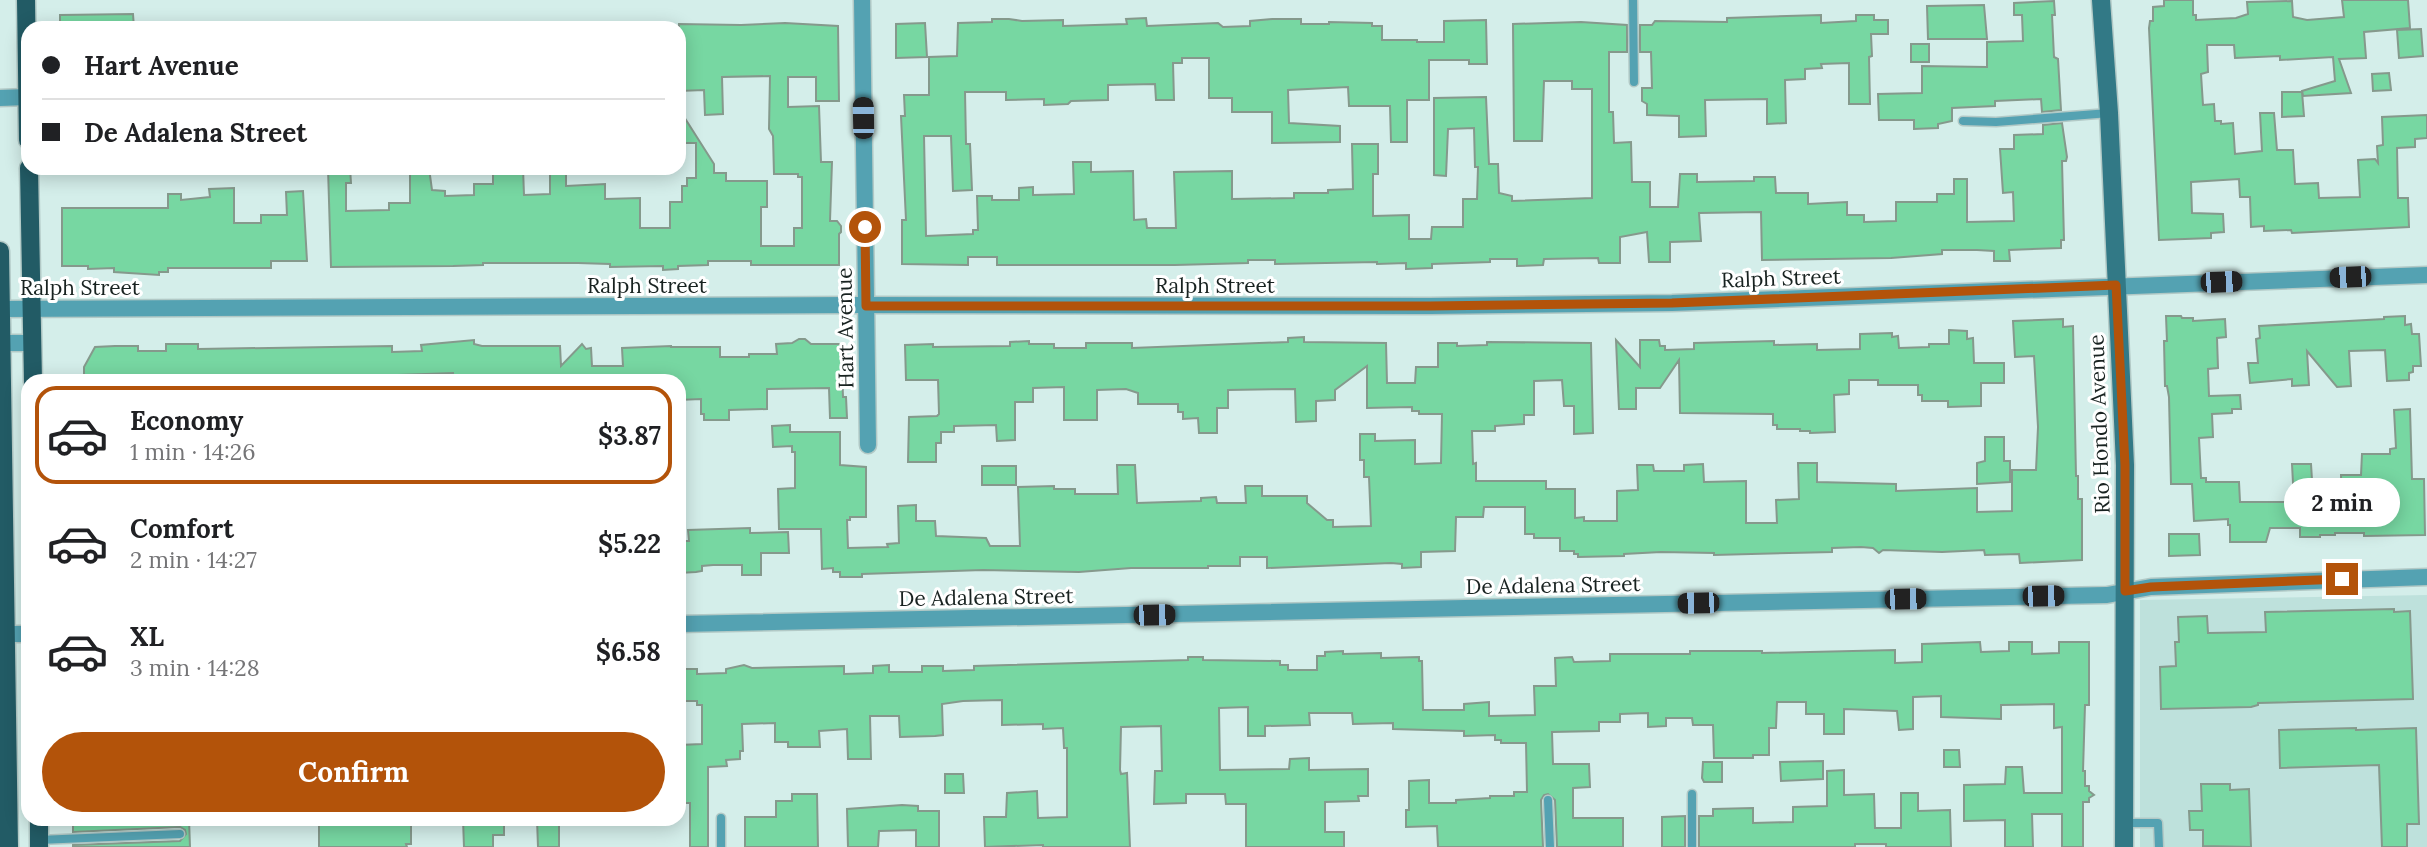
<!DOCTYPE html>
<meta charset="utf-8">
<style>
:root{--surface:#fff;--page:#f6f6f6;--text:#202124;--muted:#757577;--line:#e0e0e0;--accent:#b3530a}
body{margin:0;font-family:Lora,serif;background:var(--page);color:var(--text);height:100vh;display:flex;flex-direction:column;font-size:26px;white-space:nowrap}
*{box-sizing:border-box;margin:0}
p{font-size:23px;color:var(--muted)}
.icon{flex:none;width:38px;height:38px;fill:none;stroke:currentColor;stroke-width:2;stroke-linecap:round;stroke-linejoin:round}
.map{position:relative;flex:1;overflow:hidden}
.panel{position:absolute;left:21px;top:374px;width:665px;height:452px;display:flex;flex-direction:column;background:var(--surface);border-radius:21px;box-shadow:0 4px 18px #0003}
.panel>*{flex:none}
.guide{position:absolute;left:21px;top:21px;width:665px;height:154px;border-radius:21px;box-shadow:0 4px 18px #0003;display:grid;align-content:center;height:154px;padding:0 21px;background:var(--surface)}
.end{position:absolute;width:32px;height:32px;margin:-16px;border:9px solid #b3530a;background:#fff;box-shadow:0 0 0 4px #fff}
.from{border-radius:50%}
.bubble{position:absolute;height:49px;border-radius:24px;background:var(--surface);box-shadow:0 4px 18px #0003;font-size:23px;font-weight:700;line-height:49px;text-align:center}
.car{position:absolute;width:21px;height:42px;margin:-21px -10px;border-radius:9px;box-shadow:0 0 5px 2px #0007;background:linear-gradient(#222 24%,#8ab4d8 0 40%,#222 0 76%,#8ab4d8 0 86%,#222 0)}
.guide b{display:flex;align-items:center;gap:24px;height:66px;font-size:26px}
.guide b+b{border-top:2px solid var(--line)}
.guide i{width:18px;height:18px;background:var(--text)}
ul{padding:12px 0 0;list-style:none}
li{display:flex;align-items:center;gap:21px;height:98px;margin:0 14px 10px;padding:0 7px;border:4px solid transparent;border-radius:21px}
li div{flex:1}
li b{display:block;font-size:26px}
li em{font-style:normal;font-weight:700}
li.active{border-color:var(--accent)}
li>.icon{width:63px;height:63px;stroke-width:1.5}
.cta{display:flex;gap:14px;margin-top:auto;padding:14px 21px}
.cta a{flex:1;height:80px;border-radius:42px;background:var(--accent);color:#fff;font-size:28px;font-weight:700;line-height:80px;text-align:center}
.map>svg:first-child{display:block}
</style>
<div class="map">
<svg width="2427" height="847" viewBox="0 0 2427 847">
<rect width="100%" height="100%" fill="#d4eeea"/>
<!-- built -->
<path fill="#bee1dc" d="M2427,595V847H2140V600Z"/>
<!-- building -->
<g fill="#77d7a2" stroke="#85998c" stroke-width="2">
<path d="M2164,0H2193V15H2196V20L2236,18L2248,14L2247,2L2292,1L2293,17L2307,20L2344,17L2342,0H2408L2410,28L2364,32L2366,58L2339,59L2351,93L2303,96L2302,91L2335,81L2333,57L2280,60V56L2235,58L2234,45H2207L2208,72L2201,74L2203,105L2214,104L2215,121H2221V124L2233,123L2235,154L2262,151L2260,113H2274L2277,150H2293L2295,184L2318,183L2319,198L2360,197L2358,160L2375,159L2378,163L2377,146L2383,145L2382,117L2427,115V138L2415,139V147L2397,148L2398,198H2408L2409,227L2292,233L2291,230L2264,231V226L2251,227L2250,197H2240L2239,179L2191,182L2192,213L2223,214L2224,232L2211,233V238L2159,240L2149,28L2150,21H2153V7L2164,6Z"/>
<path d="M2054,1L2055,15H2052L2054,57L2058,59L2061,110L2042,112L2041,99L1995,101V106L1952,108V121L1938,124V128L1914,129V120H1879L1878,94L1922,93V66L1987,67V42L2023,41L2022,15H2014V3Z"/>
<path d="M1984,5L1987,39H1928L1927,6Z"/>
<path d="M133,14L134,28H60V15Z"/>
<path d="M1821,15V23L1856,21V15H1874V20H1888V34H1871L1872,56L1869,57L1870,104H1849V63L1821,64L1822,68L1805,69V79L1785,80L1786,123L1767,124V99L1705,100L1706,136L1679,137V116L1647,115V104L1642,101V88H1652L1651,52H1640V25H1652L1655,21L1727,22V18Z"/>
<path d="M1146,18L1147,26L1218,23L1223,27L1250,26V21L1272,19H1301V24H1329V22L1372,23V26H1382V40H1417V42H1444V21L1486,20L1487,64H1469V60H1429V100H1407V142H1391L1390,106H1349L1348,87L1288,90L1289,123L1340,126V142L1272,143V112H1232V98H1209V58H1182V63H1173L1174,100H1156L1155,84L1108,85V100L1071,101L1068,104L1044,105V99L1006,100V92H965L966,144H970L972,190L953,191L951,136H924L926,236L973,234V230H978L977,196H992V200H1019V188L1033,187V195L1074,194L1073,162H1091V172L1133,171L1134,220L1146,219L1147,228H1176L1174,172L1232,171V199L1294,198V193H1328V190L1353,189L1352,144H1378V174H1373V216L1409,215V239H1431L1432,227H1463V199H1477L1478,167H1475L1474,128L1448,129L1446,176L1434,175V98L1486,97L1489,164H1498L1499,193L1512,196V201L1592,198V89H1572V81H1544L1542,141H1514L1513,24L1581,22L1627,25V52H1609V112H1613L1614,143L1631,142L1632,182H1650V207H1678L1680,174H1697V182L1754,181V177H1775L1776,193H1808V204L1847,202V215H1864V222L1896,221V202H1937V194H1954V179H1967V222L2014,221L2013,192L2003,193L2000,149H2014V135L2043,134V125L2062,123L2067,157L2066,161H2062L2064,240H2061V248L2009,250L2010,261H1994V251L1977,250H1942V254L1891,258L1762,260L1761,212L1699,213L1701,241L1670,242V262H1649L1647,232L1620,237V263H1599L1598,258L1544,259L1543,265L1517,266V259H1490V262L1432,264V268L1406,269V263L1377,264V262L1275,264V260H1248V263L1175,265H997V257H968V265L902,264V220H906L901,116H905L904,95H929V57L957,56L958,23L992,22V19H1009L1022,21L1063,20V26L1127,24L1126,19Z"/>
<path d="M785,23L838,26L839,101H816V77H788V107L819,106L821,162H832L830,221H837L841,226V232L839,234V265H751V261H708V265L678,266V269L663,270V266L610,267V264L578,263H483V265L453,266L331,267L328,168H350L351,183H346V211L389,210V203H410V168H429L432,190L445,191V196L474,195V184H493V168H523L524,195L550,194V168H566V186L605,184V199L640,198V228H670V202H682V186H687V178H696V143H679V109L714,164V173H726V181H767V207H761V246H794V228H802V177H798V174H774L773,136L769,129L770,76L722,77L723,114L705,115L704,90L679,91V24L741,25Z"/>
<path d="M925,23L927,57L896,58V24Z"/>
<path d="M2421,29L2423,56L2399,58L2397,30Z"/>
<rect x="1911" y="44" width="18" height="18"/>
<path d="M2389,73L2391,90L2373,91L2372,74Z"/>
<path d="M2282,92H2302L2304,116L2282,117Z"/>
<path d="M234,188V223H261V215H287L286,192L303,191L307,261H271V268H168V272H159V275L114,272V268L88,269V266H62V208H168V194H181V200L210,197L209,189Z"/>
<path d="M2166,316H2181L2182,318H2193V321L2225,319L2226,337L2217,338L2218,368L2208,369L2209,396L2240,395L2241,409H2232V413L2212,414L2213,437L2199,438L2201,478H2206V482H2239L2240,502H2294L2292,464H2311L2314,512H2342L2341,475H2361L2362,454H2390V449L2396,448L2394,410L2410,409L2412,479H2424L2425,535L2364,536V533H2335V535H2320V537H2300V528H2270L2266,542H2230V525H2228V519L2194,521L2192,484H2171L2169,397L2167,386H2165L2164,341H2167Z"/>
<path d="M2405,316V325L2411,324L2412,334H2419L2421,366H2413V372L2409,373V380L2387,381L2385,350L2349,351L2351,386L2337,387L2307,351L2309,385L2292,386V379L2250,383L2248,363H2258L2256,339L2260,338L2259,326L2384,319V317Z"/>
<path d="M2063,319V327L2073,326L2076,476H2078V499H2082V560L2020,563L2019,554L1985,555L1984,550L1942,552L1883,550L1879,553L1873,548L1861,547L1832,548V552L1714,555V553L1661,552L1624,554V556L1578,557V554H1574V551H1560V538H1534V534H1525V507H1484L1483,517H1456L1455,551L1421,552V567L1402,568V564L1391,563L1267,568V557H1240V566H1208V568H1131L1079,572L983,570L862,574V577H840V572H833V568L822,569L821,529H779L778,489L795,488V452H792V446L773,447L772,426L790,425V432H840V465L866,467V517H850V520H847L848,548L888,547L887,544L899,543L898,506L916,505V521H935L936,536L986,538L990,546H1020L1018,487L1054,486V489H1075V494H1118L1117,465H1135L1137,503L1201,501V498L1216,497L1217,503H1246L1245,486H1262V496H1307V503L1327,520H1333V527L1371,526L1369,477H1364V460H1360V434H1375V441L1415,440V464L1441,463L1442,414H1419V411H1412V407L1367,408V366L1335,390V400L1316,401V421L1296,422L1295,389L1228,390V408H1217V433H1199L1198,418L1183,419V412H1178V404H1138V393L1126,389L1097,390V420H1064V387L1033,388V402H1015V440L997,441L996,425L954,426V432H941V443H936V462H908L909,417L937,416L939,414L938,380H906L905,345L933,344V347L1010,346V342L1029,341V344H1054V348H1086V343H1132V348L1288,342V338L1304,337V342L1386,343L1387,383H1415L1416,367H1438V343H1457V346L1487,345V342L1591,343L1593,433L1574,434V406H1564L1562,380L1534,381V415H1524V424L1495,426V431H1472L1473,464L1476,463V481H1546V489H1575V518L1584,517V521H1617V491L1638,490L1637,465H1653L1654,471H1684V465L1703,464L1704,482L1746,481V523H1777L1776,500L1799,499L1798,463H1817V482L1896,484V491L1977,488V512L2012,511V470H2036L2038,427L2034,356L2015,357L2013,321Z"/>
<path d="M1949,330L1967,331V339L1973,338L1974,363H2004V383H1981V406L1948,407V401H1922V395H1918V385H1878V380H1849V394L1834,395L1835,432L1810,433V431H1800V429H1777V425H1773V414L1680,413L1679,360L1660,388H1636V409H1619L1616,340L1640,367V340H1659L1660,346H1665V350L1694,349V343L1774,341V345L1817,344V350L1860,349V334L1892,333V337L1898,336L1899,348L1929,347V344H1949Z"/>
<path d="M799,339H805L811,344H841L843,397H846L847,418H830L829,388L767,389V409L729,410V420H704V414H701V399L679,400V382H454L453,373L399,375V382H84V367L95,347L115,346H138V351H166V344H198V349L392,346V352L422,351L421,345L474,340V344L482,346H560L561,366L582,344L586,349L591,348L592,366H623L622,348L671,346V347H720V357H749V354H777L776,344L792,343Z"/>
<path d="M1985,437H2004V461H2010V482L1977,484V463L1985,461Z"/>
<rect x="982" y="466" width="34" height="19"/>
<path d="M750,528V533L788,532L789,553H761V575H742V565H713L702,566V571L696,572L679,573L680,541H689L688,530Z"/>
<path d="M2169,534H2199L2200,555L2169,556Z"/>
<path d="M2394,609V612L2410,611L2413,699L2258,703V705L2251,707L2161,709L2160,667L2176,666L2175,642H2179L2178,617L2207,616L2208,633L2266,632L2265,612Z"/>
<path d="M1980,642L1981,652L2009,651V642H2032V654L2059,653V642H2089V705H2085L2083,771H2085V786H2089V791L2094,795L2089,798V802H2083V847H2062V814H2032L2033,847H2005V820L1964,821V785L2005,784L2006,767H2022L2024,793H2062V727L2054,728V704L2001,705V719L1941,717V696L1913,697V729L1899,730L1897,711L1844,709V734H1824V714H1806V702H1777L1776,728H1769V755H1753V758H1714L1713,725H1693L1692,718H1666V726L1648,727V713L1620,714V722H1599V731L1552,732L1553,764H1589L1590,787L1573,788V818H1623V847H1557L1555,800L1548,794L1544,795L1541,800L1543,847H1438L1437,826L1406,827V810H1409V781L1429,780V803H1456V800L1490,798V796H1514V792H1527L1526,743H1501V740H1495V735L1464,736V731L1393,729V723L1353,724L1352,713H1309L1310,725L1265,726V736H1248V707L1219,708L1220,770L1289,769L1290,759L1309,758V770L1368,769V796H1358L1359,801L1325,802V832H1344V847H1246V804H1226L1225,794H1186V803L1154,804L1155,771H1162L1161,726L1121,727L1120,770L1121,774L1127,773L1130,847H1043V845L985,847L984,817H1006L1007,793L1037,791L1038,818L1067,817V748H1064L1063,728L1043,729V724L1002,725V700L963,701L942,704L943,735L935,736L900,737L899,716H870L871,759H848L847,729L819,731L820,747H788V742H775V723L742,724L743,751H740V759L726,760L727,766L708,767V847H690V803H679V745L702,744V705H697V701H679V669H697V674L726,673V669L744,665L752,668L844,666V674L873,673V666L889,665V672H922V666H943V671L974,670V666L1188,660V657H1203V660L1280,661V665H1288V670H1317V656H1325V652L1343,651V654L1381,653V658L1419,657V661H1422L1423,710H1464V704L1489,702V716L1535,715L1534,686H1556L1555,658L1572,657L1574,662L1610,661V654H1690V651H1762V653L1895,650V663L1922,662V644Z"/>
<path d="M2356,728V730L2416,728L2419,824H2407V847H2382L2379,765L2280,768L2279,730Z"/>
<path d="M1944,750H1959L1960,767H1944Z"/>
<path d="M1823,761V779L1781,781L1780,762Z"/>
<path d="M1703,762H1722V782H1704L1702,778Z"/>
<path d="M1844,770V795L1874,794L1875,828H1901V793H1918V811L1950,810L1951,847H1886V844H1855V847H1699V816H1713V809L1753,808V823L1793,822V807L1827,806V771Z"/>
<path d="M945,774H963L964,793H945Z"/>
<path d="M2201,784H2230V790L2249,789L2251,847L2203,846V830H2190L2189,811H2202Z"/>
<path d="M792,794H817L818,847H745V817H776V801H792Z"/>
<path d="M902,805L918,806V811H939V847H916V830L879,831L878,847H848L847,809Z"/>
<path d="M1685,816V847H1662V817Z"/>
<path d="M73,819H189L190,847H73V845L180,841L186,834L185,830L180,827L73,832Z"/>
<path d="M319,819H411V844H406L407,847H319Z"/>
<path d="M463,819H504V835H493V847H464Z"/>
<path d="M537,819H559V847H538Z"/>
</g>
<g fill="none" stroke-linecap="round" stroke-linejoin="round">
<!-- lane casing -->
<g stroke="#b2c9c6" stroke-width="11">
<g id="lane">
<path d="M1633,0L1634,82"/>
<path d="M1963,121L1996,122L2109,113"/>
<path d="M1692,794V847"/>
<path d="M1548,800L1550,847"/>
<path d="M2124,823H2158L2159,847"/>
<path d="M39,840L180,834"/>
<path d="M721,847V818"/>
</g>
</g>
<!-- street casing -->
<g stroke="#b2c9c6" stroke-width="19">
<g id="street">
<path d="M862,0L868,445"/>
<path d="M0,98L27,97"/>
<path d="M1,309L851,305L1430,306L1672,303L2427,275"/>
<path d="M0,343H32"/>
<path d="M679,624L2107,595L2151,587L2427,577"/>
<path d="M7,634H28"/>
</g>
</g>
<!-- secondary casing -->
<g stroke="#b2c9c6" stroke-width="21">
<path id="secondary" d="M2101,0L2109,113L2125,465L2124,847"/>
</g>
<!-- primary casing -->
<g stroke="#b2c9c6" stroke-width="21">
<g id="primary">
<path d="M26,0L28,140"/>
<path d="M29,168L33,382"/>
<path d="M0,251L9,847"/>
<path d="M39,819V847"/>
</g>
</g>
<!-- lane -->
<use href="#lane" stroke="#54a2b2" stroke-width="8"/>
<!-- street -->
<use href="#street" stroke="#54a2b2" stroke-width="16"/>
<!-- secondary -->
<use href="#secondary" stroke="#327986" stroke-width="18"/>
<!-- primary -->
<use href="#primary" stroke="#225b65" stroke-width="18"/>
</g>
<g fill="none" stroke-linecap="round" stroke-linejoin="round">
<!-- route -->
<path stroke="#b3530a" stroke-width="9" d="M865,227L866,306H1430L1672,303L2116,285L2125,465V591L2151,587L2342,579"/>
</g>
<g text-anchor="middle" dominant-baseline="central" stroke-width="6" stroke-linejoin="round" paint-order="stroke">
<!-- street labels -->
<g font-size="21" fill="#182220" stroke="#fff">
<text transform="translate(1781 278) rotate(-2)">Ralph Street</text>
<text x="647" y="285">Ralph Street</text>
<text x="1215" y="285">Ralph Street</text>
<text x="80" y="287">Ralph Street</text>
<text transform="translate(845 328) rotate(-91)">Hart Avenue</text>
<text transform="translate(2099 424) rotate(-92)">Rio Hondo Avenue</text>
<text transform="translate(1553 585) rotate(-1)">De Adalena Street</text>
<text transform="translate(986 597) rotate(-1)">De Adalena Street</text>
</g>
</g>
</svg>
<i class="end from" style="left:865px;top:227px"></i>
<i class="end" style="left:2342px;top:579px"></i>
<div class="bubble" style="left:2284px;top:478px;width:116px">2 min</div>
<i class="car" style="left:863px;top:118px;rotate:359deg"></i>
<i class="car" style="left:2350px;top:277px;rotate:268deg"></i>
<i class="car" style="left:2221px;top:282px;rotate:88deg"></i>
<i class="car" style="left:2043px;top:596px;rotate:89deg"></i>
<i class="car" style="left:1905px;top:599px;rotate:89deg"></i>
<i class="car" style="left:1698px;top:603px;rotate:269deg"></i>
<i class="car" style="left:1154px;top:615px;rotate:89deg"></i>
<div class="guide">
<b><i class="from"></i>Hart Avenue</b>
<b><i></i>De Adalena Street</b>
</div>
<section class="panel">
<ul>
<li class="active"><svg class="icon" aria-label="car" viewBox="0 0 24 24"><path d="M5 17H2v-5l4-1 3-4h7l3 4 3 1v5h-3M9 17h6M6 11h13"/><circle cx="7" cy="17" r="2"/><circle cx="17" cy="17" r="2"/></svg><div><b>Economy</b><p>1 min · 14:26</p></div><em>$3.87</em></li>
<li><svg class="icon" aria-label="car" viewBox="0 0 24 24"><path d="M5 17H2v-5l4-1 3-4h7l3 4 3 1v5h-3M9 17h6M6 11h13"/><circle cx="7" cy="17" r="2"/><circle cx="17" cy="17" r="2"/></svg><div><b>Comfort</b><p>2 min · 14:27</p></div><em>$5.22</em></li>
<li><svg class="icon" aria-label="car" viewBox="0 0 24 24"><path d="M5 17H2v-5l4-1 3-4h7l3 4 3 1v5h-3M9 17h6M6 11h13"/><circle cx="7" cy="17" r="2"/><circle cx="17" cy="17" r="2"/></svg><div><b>XL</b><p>3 min · 14:28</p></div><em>$6.58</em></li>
</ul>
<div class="cta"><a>Confirm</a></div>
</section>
</div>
